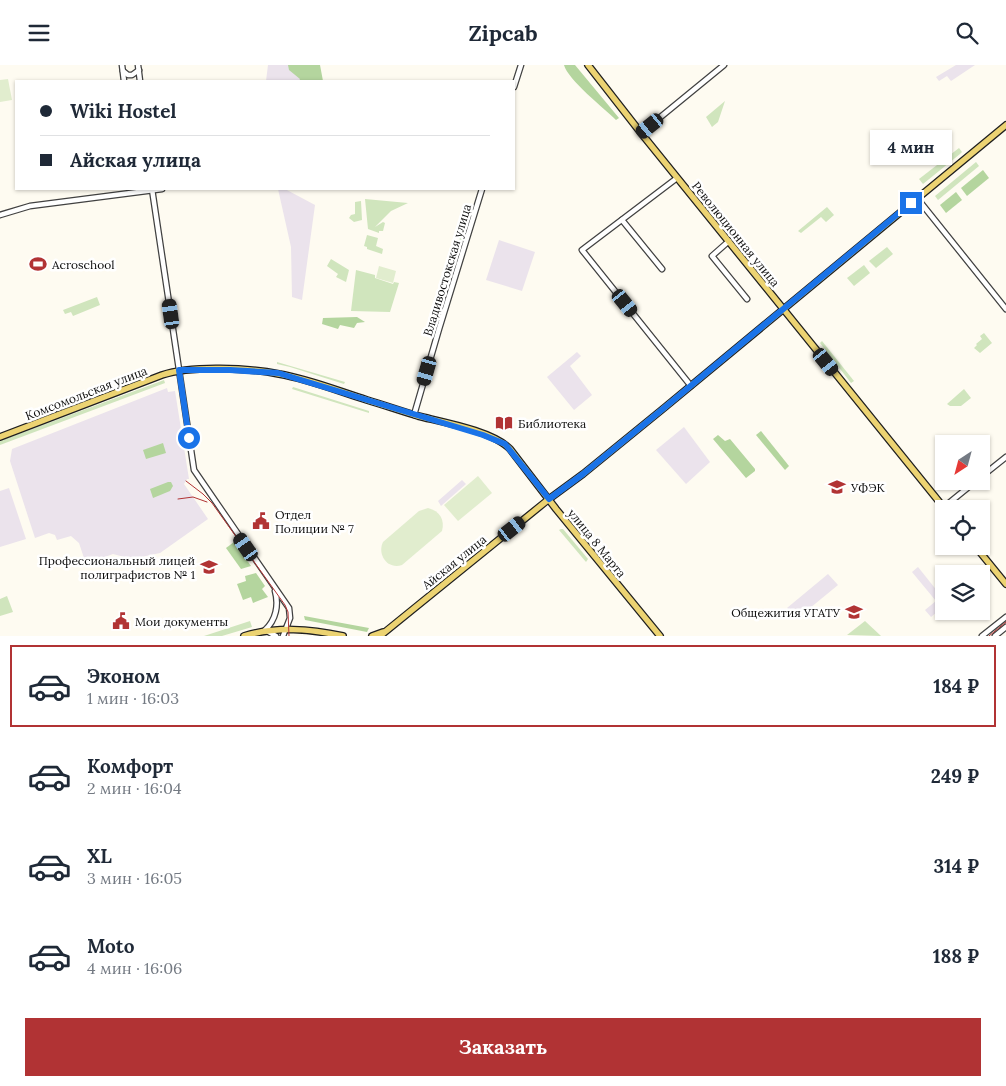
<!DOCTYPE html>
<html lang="ru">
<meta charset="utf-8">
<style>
:root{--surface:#fff;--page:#f6f6f7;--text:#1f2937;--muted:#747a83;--line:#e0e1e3;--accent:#b13334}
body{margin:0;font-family:Lora,serif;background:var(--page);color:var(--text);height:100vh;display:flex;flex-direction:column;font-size:19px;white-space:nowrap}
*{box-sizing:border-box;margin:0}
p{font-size:16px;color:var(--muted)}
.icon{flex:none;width:28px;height:28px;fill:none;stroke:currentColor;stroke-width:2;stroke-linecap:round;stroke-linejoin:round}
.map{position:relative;height:571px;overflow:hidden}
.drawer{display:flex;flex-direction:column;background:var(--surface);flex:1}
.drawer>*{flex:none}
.banner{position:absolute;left:15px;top:15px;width:500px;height:110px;border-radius:0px;box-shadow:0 1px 4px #0004;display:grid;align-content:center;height:110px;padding:0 25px;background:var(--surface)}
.needle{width:32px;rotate:216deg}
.buttons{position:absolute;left:935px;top:370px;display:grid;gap:10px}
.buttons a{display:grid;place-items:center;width:55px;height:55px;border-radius:0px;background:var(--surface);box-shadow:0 1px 4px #0004;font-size:25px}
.end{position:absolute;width:22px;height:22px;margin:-11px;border:6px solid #1a73e8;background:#fff;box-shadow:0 0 0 2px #fff}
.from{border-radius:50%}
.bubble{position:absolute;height:35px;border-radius:0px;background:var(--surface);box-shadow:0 1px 4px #0004;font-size:16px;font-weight:700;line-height:35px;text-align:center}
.car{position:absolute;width:15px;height:30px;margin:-15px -8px;border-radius:6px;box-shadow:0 0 4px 1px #0007;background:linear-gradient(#222 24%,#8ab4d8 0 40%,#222 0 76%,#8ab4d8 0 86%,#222 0)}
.banner b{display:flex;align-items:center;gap:18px;height:48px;font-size:19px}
.banner b+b{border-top:1px solid var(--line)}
.banner i{width:12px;height:12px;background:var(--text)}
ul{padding:9px 0 0;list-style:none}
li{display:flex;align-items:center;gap:15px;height:82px;margin:0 10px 8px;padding:0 15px;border:2px solid transparent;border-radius:0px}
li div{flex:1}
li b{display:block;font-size:19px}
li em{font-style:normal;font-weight:700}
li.current{border-color:var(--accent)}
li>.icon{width:45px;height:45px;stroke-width:1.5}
.action{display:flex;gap:10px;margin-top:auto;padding:10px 25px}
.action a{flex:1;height:58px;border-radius:0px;background:var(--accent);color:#fff;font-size:20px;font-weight:700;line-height:58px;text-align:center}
header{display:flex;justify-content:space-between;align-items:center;height:65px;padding:0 25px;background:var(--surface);font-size:22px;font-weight:700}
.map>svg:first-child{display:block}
</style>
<header><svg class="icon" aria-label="menu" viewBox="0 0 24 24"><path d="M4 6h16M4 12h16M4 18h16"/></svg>Zipcab<svg class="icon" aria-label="search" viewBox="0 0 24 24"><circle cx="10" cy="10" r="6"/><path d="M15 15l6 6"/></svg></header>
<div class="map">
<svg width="1006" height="571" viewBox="0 0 1006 571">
<rect width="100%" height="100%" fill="#fefbf1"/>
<!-- industrial -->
<g fill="#ebe3ec">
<path d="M268,0H305L306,16H266Z"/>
<path d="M956,0H975L951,16L947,11L939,16L936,12Z"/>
<path d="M278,124H285L315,140L302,235L292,232L291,182Z"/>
<path d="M499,175L535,187L522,226L486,215Z"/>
<path d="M577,287L581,291L570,301L592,330L574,345L547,312Z"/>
<path d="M167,323L168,327L175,326L189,414H187L184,419L208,454L160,488L132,494L113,489L86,499L79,478L71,471L57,475L55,470L49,468L35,473L10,396L12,384Z"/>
<path d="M684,362L710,397L686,419L656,385Z"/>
<path d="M462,415L466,419L441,441L438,436Z"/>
<path d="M9,423L26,474L0,482V426Z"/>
<path d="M918,502L938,527L944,522V541L931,552L925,545L936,536L912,507Z"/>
<path d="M828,509L838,520L810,543H807L795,552L787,543Z"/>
</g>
<!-- green -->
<g fill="#d0e5bd">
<path d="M725,36L718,57L712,62L706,52Z"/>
<path d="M959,83L962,87L960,89L923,119L919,114Z"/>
<path d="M976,97L979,101L938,135L935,131Z"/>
<path d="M365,134L408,138L391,146L375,162L383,157L385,158L383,166H379V168L368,164Z"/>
<path d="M361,136L362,155L354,157L349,153L351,150L355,149V137Z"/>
<path d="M827,142L834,150L826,157L821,152L801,168L798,166Z"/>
<path d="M367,170L378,173L376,181L383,184L382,189L367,184V182L364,181Z"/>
<path d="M887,182L893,189L876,203L869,196Z"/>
<path d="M331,194L349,205L346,217L336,212L338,209L327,201Z"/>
<path d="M864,200L870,208L854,221L847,213Z"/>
<path d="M356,205L375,210V213L393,219L394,217L399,218L390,247L351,246Z"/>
<path d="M97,232L100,240L73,251L71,247L65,249L63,245Z"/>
<path d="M984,268L992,278L980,288L974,283L977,280L976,279L982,274L980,271Z"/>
<path d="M822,276L854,316L851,318L820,278Z"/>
<path d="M277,297L345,317L344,319L290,302L277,299Z"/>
<path d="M164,315L165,318L0,380V376Z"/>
<path d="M293,322L369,346V348L292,324Z"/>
<path d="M964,324L971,333L961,341H950L947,339Z"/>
<path d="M561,464H563L588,494L586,497L559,465Z"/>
<path d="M7,531L13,547L0,551V534Z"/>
<path d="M250,556L252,562L222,571H204Z"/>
<path d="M865,556L881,571L847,570Z"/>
</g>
<!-- forest -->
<g fill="#b4d59e">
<path d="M288,0H320L323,16H299L300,14L289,5Z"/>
<path d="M564,0H575L619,53L616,55C604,43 568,15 564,0Z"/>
<path d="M983,105L989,113L967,131L961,123Z"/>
<path d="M956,127L962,135L946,148L940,140Z"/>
<path d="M470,140H473L441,241L439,240Z"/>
<path d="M357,252L365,257L357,258L354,263L340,260L338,264L322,259L323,253Z"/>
<path d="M761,366L789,401L785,405L756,370Z"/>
<path d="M718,370L725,376L730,374L755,404V406L746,413L713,374Z"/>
<path d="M163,378L166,388L146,394L143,385Z"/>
<path d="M168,417H171L173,421L170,426L153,433L150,424Z"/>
<path d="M234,477L251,501L241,504L226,483Z"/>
<path d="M256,508L265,521L262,524L268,532L253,538L251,532L243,535L237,519L246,516L245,511Z"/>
<path d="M304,551L369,563L367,567L305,555Z"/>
</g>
<!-- pitch -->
<g fill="#e1edce">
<path d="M8,14L12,35L0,37V15Z"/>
<path d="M379,201L396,206L393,218L376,213Z"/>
<path d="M478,411L492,428L458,456L444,440Z"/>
<path d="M428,443C440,446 445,455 442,466L402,500C387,505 377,489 383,477L419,446Z"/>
</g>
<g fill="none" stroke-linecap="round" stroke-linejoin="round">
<!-- minor casing -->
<g stroke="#414141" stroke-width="7">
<g id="minor">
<path d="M122,0L124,16"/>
<path d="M138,0L140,16"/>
<path d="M123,6L128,10H132L139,5"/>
<path d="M514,22L521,0"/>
<path d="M641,68L724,0"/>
<path d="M677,113L582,185L691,321"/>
<path d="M152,124L194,405L289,543L290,553L283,571"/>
<path d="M917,133L1006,244"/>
<path d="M0,150L30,141L162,124"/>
<path d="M622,155L662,204"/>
<path d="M729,176L712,191L747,234"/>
<path d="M414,350L439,264L482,124"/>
<path d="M981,412L1006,392"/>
<path d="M944,442L976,416"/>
<path d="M275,526C279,540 276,555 265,565L276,571"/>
<path d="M982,571L1006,552"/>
<path d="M995,571L1006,562"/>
</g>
</g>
<!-- major casing -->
<g stroke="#1f1f1f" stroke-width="8">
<g id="major">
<path d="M588,0L641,68L945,444"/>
<path d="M0,372L162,310C192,300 248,303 279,309C309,314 338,326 367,335C384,340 401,346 418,351C442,357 493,366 510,384L556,444L660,571"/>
<path d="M975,481L1006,519"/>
<path d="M244,571C277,561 310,564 343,571"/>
<path d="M372,571L383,567"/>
<path d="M380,571L549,434L583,409L664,343L1006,60"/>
</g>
</g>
<!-- minor -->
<use href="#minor" stroke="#fff" stroke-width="4.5"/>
<!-- major -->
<use href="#major" stroke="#ecd372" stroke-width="5.5"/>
<!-- tram -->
<g stroke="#b13334" stroke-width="1">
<path d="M186,416L203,429L212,438L285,540L288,547L289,571"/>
<path d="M178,434L193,432L207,437"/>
<path d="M989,571L1006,557"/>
</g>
</g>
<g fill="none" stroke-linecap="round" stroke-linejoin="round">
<!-- route -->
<path stroke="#1a73e8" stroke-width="6" d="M189,373L179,305H230L278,308L483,370L505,379L549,434L583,409L664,343L911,138"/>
</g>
<!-- icons -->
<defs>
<g id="stadium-bare" transform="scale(1.35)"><path d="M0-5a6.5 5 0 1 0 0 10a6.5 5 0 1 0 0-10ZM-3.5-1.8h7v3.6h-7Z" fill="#b13334" stroke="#fff" stroke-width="2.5" paint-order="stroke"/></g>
<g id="library-bare" transform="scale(1.35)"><path d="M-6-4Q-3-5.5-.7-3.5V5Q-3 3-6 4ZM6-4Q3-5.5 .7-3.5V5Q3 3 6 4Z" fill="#b13334" stroke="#fff" stroke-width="2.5" paint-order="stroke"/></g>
<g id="university-bare" transform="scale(1.35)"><path d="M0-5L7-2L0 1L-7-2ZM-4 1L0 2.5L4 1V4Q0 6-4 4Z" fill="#b13334" stroke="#fff" stroke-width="2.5" paint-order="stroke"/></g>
<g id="civic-bare" transform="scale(1.35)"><path d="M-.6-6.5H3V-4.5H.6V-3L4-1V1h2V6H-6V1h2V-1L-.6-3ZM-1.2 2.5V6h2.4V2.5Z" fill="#b13334" stroke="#fff" stroke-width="2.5" paint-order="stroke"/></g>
</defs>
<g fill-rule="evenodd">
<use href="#stadium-bare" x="38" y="199"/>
<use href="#library-bare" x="504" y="358"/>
<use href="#university-bare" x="837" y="422"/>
<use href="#civic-bare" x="261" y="456"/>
<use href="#university-bare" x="209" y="502"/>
<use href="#university-bare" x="854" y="547"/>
<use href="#civic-bare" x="121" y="556"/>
</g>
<g text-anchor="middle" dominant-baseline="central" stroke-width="5" stroke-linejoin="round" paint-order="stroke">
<!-- street labels -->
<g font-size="12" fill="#0e0e0e" stroke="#fff">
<text transform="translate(736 169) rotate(51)">Революционная улица</text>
<text transform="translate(447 205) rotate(-73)">Владивостокская улица</text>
<text transform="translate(86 328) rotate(-21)">Комсомольская улица</text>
<text transform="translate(597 478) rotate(51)">улица 8 Марта</text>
<text transform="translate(454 497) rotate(-39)">Айская улица</text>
</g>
<!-- poi labels -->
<g font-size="12" fill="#0e0e0e" stroke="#fff" text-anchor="start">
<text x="52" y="199">Acroschool</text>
<text x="518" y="358">Библиотека</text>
<text x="851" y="422">УФЭК</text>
<text x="275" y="449">Отдел<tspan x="275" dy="14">Полиции № 7</tspan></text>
<text x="195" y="495" text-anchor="end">Профессиональный лицей<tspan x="195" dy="14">полиграфистов № 1</tspan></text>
<text x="840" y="547" text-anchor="end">Общежития УГАТУ</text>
<text x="135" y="556">Мои документы</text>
</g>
</g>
</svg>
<div class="buttons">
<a><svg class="needle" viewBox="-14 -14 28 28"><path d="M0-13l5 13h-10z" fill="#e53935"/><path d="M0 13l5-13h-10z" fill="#747a83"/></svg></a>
<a><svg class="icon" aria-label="locate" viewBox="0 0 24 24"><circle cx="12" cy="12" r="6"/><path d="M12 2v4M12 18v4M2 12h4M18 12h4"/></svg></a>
<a><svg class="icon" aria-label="layers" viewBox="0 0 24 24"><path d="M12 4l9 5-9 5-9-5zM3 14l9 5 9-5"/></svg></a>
</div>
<i class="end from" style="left:189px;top:373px"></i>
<i class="end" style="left:911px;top:138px"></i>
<div class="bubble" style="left:870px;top:65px;width:82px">4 мин</div>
<i class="car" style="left:650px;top:61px;rotate:231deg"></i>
<i class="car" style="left:625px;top:238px;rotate:141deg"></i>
<i class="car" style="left:171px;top:249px;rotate:352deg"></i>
<i class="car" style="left:826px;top:297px;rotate:141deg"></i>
<i class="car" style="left:427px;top:306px;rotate:196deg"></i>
<i class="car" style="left:512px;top:464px;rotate:52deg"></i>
<i class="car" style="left:246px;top:482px;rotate:325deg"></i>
<div class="banner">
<b><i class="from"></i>Wiki Hostel</b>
<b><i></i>Айская улица</b>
</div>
</div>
<section class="drawer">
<ul>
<li class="current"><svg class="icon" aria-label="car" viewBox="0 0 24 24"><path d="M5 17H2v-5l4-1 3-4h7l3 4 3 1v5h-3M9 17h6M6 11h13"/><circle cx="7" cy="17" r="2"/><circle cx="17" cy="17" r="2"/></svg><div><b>Эконом</b><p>1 мин · 16:03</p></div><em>184 ₽</em></li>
<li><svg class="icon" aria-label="car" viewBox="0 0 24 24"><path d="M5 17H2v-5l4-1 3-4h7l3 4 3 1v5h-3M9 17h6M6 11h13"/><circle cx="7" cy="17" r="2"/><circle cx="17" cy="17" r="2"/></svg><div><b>Комфорт</b><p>2 мин · 16:04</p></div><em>249 ₽</em></li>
<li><svg class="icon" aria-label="car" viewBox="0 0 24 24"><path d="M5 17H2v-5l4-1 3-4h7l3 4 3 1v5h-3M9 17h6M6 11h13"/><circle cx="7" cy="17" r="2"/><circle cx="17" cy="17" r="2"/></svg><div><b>XL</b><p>3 мин · 16:05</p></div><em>314 ₽</em></li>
<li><svg class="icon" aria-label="car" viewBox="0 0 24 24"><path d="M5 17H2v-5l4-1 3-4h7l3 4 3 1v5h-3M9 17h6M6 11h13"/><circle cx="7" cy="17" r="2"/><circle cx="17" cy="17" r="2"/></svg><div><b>Moto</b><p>4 мин · 16:06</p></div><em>188 ₽</em></li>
</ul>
<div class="action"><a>Заказать</a></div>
</section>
